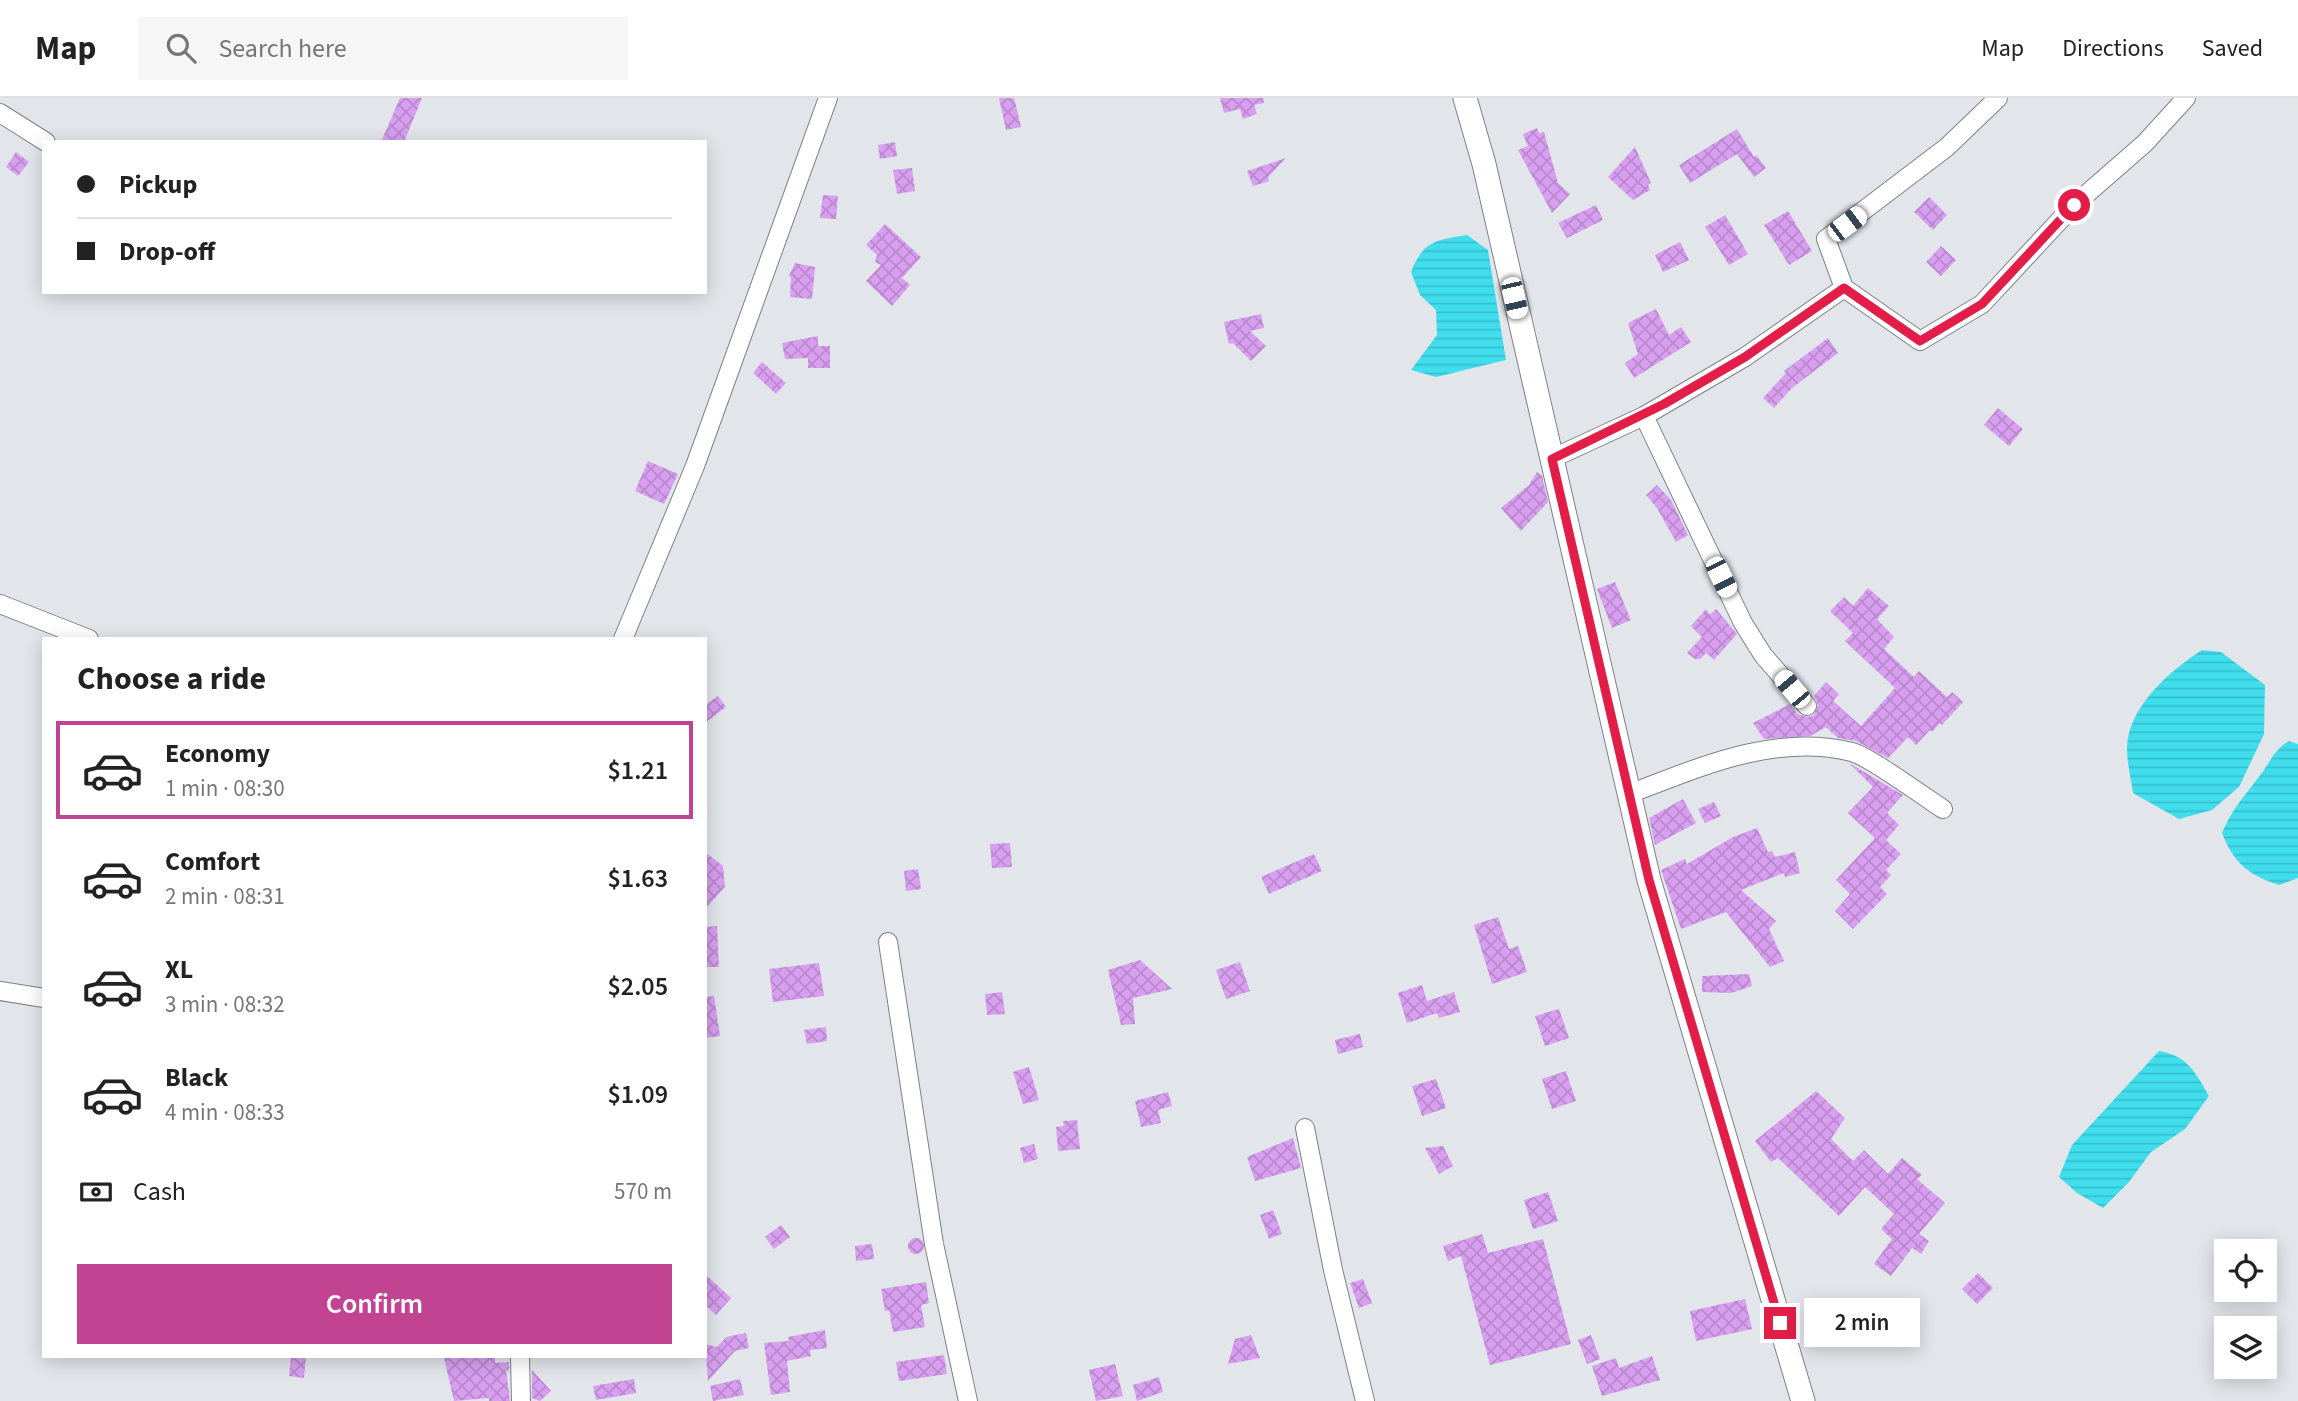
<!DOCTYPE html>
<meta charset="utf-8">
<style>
:root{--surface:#fff;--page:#f6f6f6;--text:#222;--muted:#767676;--line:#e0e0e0;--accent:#c14391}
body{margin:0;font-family:"Source Sans 3",sans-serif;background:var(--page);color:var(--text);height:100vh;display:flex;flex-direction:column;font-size:26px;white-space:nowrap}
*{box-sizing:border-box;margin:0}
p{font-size:23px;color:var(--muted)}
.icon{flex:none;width:38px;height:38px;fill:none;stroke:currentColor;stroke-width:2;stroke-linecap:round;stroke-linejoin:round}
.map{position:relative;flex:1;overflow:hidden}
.side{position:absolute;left:42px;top:539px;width:665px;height:721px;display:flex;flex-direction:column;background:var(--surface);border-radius:0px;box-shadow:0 4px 18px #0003}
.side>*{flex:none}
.top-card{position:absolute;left:42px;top:42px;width:665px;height:154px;border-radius:0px;box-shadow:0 4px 18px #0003;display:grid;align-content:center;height:154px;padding:0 35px;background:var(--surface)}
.fabs{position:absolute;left:2214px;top:1141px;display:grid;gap:14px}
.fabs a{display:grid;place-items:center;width:63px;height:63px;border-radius:0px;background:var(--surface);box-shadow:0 4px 18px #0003;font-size:35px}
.end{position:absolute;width:32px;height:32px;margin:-16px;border:9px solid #e11d48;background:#fff;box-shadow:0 0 0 4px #fff}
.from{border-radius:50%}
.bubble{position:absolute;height:49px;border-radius:0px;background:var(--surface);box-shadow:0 4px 18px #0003;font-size:23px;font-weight:600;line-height:49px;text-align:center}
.car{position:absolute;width:21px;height:42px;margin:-21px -10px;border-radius:9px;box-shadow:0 0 5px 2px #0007;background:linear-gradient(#fff 24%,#345 0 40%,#fff 0 76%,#345 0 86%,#fff 0)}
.top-card b{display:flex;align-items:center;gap:24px;height:66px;font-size:26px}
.top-card b+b{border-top:2px solid var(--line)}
.top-card i{width:18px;height:18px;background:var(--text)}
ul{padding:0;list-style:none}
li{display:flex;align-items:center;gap:21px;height:98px;margin:0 14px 10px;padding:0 21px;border:4px solid transparent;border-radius:0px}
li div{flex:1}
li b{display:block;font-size:26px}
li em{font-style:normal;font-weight:600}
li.selected{border-color:var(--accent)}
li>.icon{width:63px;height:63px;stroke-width:1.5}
h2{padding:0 35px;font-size:32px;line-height:84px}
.pay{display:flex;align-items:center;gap:18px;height:77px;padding:0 35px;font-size:26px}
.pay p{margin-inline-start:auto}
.primary-button{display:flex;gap:14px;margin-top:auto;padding:14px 35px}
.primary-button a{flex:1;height:80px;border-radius:0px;background:var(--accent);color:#fff;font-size:28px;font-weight:600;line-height:80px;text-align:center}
header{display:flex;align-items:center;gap:42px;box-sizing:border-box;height:98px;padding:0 35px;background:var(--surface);border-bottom:2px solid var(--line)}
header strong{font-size:33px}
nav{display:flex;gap:38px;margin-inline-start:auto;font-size:24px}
.search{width:490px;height:63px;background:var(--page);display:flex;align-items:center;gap:18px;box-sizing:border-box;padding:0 24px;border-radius:0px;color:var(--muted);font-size:26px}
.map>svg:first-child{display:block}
</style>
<header>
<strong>Map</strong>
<div class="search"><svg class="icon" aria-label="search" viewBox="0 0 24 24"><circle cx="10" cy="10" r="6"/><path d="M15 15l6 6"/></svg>Search here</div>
<nav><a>Map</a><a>Directions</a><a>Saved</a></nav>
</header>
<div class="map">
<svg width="2298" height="1303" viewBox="0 0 2298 1303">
<defs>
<pattern id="water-rules" width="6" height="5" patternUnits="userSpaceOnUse" patternTransform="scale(1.75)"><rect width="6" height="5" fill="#40deed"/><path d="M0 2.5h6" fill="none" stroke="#38becb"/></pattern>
<pattern id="building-cross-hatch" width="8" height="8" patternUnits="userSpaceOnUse" patternTransform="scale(1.75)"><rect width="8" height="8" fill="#d89ff0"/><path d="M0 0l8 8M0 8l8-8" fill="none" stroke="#b988cd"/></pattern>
</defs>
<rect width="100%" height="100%" fill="#e2e6eb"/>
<!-- water -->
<g fill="url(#water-rules)">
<path d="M1467,137L1488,152L1506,262L1436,279L1411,272L1437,237L1436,212L1420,197L1411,174C1423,143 1436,142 1467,137Z"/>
<path d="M2202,552L2221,554L2265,587L2264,636L2239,689L2212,712L2179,721L2133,695C2131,681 2127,665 2127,651C2127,609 2171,572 2202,552Z"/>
<path d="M2289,643L2298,646V780L2279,787C2249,777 2234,766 2222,735C2233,709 2245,698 2261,676C2271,663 2274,652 2289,643Z"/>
<path d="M2159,953C2188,958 2195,974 2209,998L2185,1031L2151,1054L2129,1084L2103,1110L2077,1095L2059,1079L2072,1047Z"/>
</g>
<!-- building -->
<g fill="url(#building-cross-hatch)">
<path d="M400,0H422L404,44H381Z"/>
<path d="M999,0H1014L1021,29L1006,32Z"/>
<path d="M1220,0H1263L1264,5L1254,7L1257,16L1243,21L1240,11L1224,15Z"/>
<path d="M1537,30L1539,35L1544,34L1558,85L1570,96L1552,115L1518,52L1528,48L1523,36Z"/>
<path d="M1737,31L1754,59L1756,57L1766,70L1754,79L1737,56L1690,85L1679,67Z"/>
<path d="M895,44L897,58L880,61L878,47Z"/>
<path d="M1635,49L1651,85L1648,87L1650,92L1633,102L1608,79Z"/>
<path d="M16,54L29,64L18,78L6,69Z"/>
<path d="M1286,60L1268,79L1269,83L1253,88L1247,73Z"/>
<path d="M912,70L915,93L897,96L893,72Z"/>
<path d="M823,97L838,98L836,121L820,120Z"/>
<path d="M1929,99L1947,117L1933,132L1914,114Z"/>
<path d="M1596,107L1603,122L1567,140L1558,125Z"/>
<path d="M1788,113L1812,153L1789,167L1764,127Z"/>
<path d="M1725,117L1748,156L1729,167L1705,129Z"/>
<path d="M885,126L921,159L902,180L910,187L892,208L866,183L881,167L875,164L877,157L866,147Z"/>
<path d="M1680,144L1689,162L1663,174L1655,157Z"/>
<path d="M1941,148L1956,162L1941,178L1926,164Z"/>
<path d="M795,165L815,169L812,201L790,199L791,179L789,178Z"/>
<path d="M1656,211L1669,237L1681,229L1691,244L1634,280L1625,265L1638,256L1628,225Z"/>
<path d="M1261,216L1264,230L1250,233L1266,248L1251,263L1233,245L1229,246L1224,224Z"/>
<path d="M818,238V248H830V270H808V260L785,261L782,245Z"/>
<path d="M1828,240L1838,255L1792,290L1774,310L1763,300L1786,275L1784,273Z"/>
<path d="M762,264L786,285L776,296L753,275Z"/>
<path d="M1998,310L2023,331L2009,348L1984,327Z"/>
<path d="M648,363L678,376L664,406L635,393Z"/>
<path d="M1537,374L1542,378L1548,404L1521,433L1501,410L1529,387Z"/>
<path d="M1657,387L1671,402L1688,437L1676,444L1657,410L1646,397Z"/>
<path d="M1615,484L1631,522L1612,530L1597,491Z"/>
<path d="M1868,490L1889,508L1877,521L1894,539L1884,551L1914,579L1919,573L1947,599L1952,594L1963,604L1942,627L1940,625L1932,634L1930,632L1916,647L1908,639L1888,660L1856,643L1838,640L1826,629L1810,638L1764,641L1753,625L1790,606L1797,616L1808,619L1814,617L1818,607L1814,598L1826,584L1839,596L1833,603L1861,628L1895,590L1845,543L1853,535L1830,513L1844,499L1853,508Z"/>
<path d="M1706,511L1710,517L1716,511L1737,536L1714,562L1706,555L1700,561H1695L1687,555L1702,539L1691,528Z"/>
<path d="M718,598L726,609L705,625V607Z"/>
<path d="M1849,665L1903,697L1887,715L1899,727L1886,742L1901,756L1886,772L1891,777L1880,789L1887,796L1853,831L1835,813L1850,796L1836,782L1875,740L1848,715L1873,689Z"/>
<path d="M1683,701L1696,725L1655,747L1649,720Z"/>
<path d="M1714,704L1721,718L1705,725L1698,711Z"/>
<path d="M1757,730L1768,754L1772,753L1775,759L1795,754L1800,775L1785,779L1784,775L1741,792L1776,823L1769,831L1784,863L1770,869L1726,814L1681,831L1661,772L1685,761L1687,766L1733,739Z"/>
<path d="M1010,745L1012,769L992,770L990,746Z"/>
<path d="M705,754L723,768L725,789L705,811Z"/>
<path d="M1314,756L1322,773L1269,796L1261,779Z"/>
<path d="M918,771L921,791L906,793L904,773Z"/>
<path d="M1498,819L1509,851L1518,848L1527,874L1492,886L1474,827Z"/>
<path d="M717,828L719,869H705V829Z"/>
<path d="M1140,862L1172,891L1133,900L1135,926L1121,927L1108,872Z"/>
<path d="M1240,864L1250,893L1226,901L1216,872Z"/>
<path d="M819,865L824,898L773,904L769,871Z"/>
<path d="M1749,876L1752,888L1731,895L1702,894V878Z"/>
<path d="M1422,887L1427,903L1454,894L1460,914L1439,920L1437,915L1407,925L1398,895Z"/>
<path d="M1002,894L1005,916L987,917L985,896Z"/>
<path d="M714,898L720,938L705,940V899Z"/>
<path d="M1559,911L1569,940L1545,948L1535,918Z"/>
<path d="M826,929L827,943L807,946L804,932Z"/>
<path d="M1360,936L1363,949L1338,956L1335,942Z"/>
<path d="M1029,969L1039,1002L1023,1006L1013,974Z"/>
<path d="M1566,973L1576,1003L1552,1011L1542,981Z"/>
<path d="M1436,981L1446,1010L1422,1018L1412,988Z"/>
<path d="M1816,993L1845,1020L1831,1041L1853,1063L1864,1052L1888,1076L1902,1060L1922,1077L1917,1081L1945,1105L1919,1136L1929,1143L1921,1156L1912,1150L1891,1178L1874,1166L1892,1141L1881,1131L1894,1116L1865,1089L1839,1118L1778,1060L1771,1064L1755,1043Z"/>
<path d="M1168,994L1172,1008L1158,1012L1161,1025L1141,1029L1135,1003Z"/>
<path d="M1077,1022L1080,1051L1058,1053L1056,1029L1064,1028L1063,1023Z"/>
<path d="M1293,1040L1301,1070L1255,1083L1247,1059Z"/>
<path d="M1034,1046L1038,1061L1024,1065L1020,1050Z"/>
<path d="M1443,1048L1453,1068L1439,1076L1425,1050Z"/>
<path d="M1548,1094L1558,1123L1533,1131L1524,1102Z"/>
<path d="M1273,1112L1282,1136L1269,1141L1260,1117Z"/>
<path d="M781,1127L790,1139L774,1151L765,1139Z"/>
<path d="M1482,1136L1488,1155L1543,1141L1571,1246L1490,1267L1461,1158L1448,1163L1443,1148Z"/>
<circle cx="916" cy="1148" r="8"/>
<path d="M872,1146L874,1161L856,1163L855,1148Z"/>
<path d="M1978,1175L1993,1190L1977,1206L1962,1191Z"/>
<path d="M705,1176L731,1200L716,1217L705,1207Z"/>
<path d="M1363,1181L1372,1205L1359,1210L1350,1185Z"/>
<path d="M926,1184L929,1205L921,1207L925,1229L893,1234L889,1212L885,1213L881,1191Z"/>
<path d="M1745,1201L1752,1231L1696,1243L1690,1213Z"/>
<path d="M825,1232L827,1250L810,1252L811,1258L787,1263L790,1294L771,1297L764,1245L789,1243L788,1239Z"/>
<path d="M746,1235L749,1250L735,1253L708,1283L705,1246L717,1249L726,1239Z"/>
<path d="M1251,1237L1260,1260L1228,1266L1235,1241Z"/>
<path d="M1591,1237L1600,1261L1587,1266L1578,1242Z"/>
<path d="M944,1257L947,1276L899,1283L896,1264Z"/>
<path d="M291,1258H306L304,1280L289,1278Z"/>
<path d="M1652,1258L1660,1282L1602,1298L1592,1268L1616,1260L1619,1270Z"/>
<path d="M444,1260H495V1265L509,1264V1274L506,1271L510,1303H489V1300L454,1303Z"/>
<path d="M1115,1266L1123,1298L1096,1303L1089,1272Z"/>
<path d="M532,1272L551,1293L540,1303L532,1300Z"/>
<path d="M1159,1279L1163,1294L1137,1303L1133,1287Z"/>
<path d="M634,1281L636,1295L596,1302L593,1288Z"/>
<path d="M740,1281L744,1297L713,1303L710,1288Z"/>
</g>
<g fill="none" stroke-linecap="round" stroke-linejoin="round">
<!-- street casing -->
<g stroke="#7d8185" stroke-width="20">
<g id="street">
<path d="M1998,0L1947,49L1826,141L1844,190L1920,243L1982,206L2074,107L2145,45L2186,0"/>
<path d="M0,15L46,44"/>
<path d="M1644,318L1743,525L1763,557L1807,608"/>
<path d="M1551,361L1644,318L1745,259L1844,190"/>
<path d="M0,506L89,541"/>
<path d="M623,541L695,368L828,0"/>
<path d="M1629,696C1700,669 1775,635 1852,654C1870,659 1923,698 1943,711"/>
<path d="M888,844L934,1146L968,1303"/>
<path d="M0,893L44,900"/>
<path d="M1305,1030L1333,1172L1365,1303"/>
<path d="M520,1258L521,1303"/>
</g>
</g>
<!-- secondary casing -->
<g stroke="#7d8185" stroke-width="25">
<path id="secondary" d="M1465,0L1484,66L1649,782L1803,1303"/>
</g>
<!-- street -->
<use href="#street" stroke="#fff" stroke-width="18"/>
<!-- secondary -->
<use href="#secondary" stroke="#fff" stroke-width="23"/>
</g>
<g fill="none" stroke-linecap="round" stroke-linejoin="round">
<!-- route -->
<path stroke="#e11d48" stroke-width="9" d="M1780,1225L1649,782L1552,361L1664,306L1745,259L1844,190L1920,243L1982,206L2074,107"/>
</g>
</svg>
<div class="fabs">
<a><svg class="icon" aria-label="locate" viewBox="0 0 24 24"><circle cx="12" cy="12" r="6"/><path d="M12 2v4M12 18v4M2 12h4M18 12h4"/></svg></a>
<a><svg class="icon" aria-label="layers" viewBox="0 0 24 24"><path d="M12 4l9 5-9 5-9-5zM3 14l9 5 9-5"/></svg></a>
</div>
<i class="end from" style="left:2074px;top:107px"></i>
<i class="end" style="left:1780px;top:1225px"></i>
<div class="bubble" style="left:1804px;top:1200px;width:116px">2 min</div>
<i class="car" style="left:1847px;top:126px;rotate:53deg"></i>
<i class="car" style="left:1514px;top:200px;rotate:167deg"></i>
<i class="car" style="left:1721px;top:479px;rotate:154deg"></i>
<i class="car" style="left:1792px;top:591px;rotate:320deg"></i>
<div class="top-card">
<b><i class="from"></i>Pickup</b>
<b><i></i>Drop-off</b>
</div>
<section class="side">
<h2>Choose a ride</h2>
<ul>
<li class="selected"><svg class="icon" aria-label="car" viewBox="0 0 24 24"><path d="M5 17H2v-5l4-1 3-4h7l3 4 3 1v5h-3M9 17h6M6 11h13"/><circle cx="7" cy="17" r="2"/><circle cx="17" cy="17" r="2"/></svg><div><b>Economy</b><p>1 min · 08:30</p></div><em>$1.21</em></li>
<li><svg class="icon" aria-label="car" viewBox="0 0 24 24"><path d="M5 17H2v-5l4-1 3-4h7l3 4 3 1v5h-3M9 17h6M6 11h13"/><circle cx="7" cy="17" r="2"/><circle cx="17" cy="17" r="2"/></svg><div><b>Comfort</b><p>2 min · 08:31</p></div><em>$1.63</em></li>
<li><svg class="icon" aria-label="car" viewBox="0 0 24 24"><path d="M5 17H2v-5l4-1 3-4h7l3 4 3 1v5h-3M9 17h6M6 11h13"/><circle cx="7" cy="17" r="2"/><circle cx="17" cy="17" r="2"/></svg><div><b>XL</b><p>3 min · 08:32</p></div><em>$2.05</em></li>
<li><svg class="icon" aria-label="car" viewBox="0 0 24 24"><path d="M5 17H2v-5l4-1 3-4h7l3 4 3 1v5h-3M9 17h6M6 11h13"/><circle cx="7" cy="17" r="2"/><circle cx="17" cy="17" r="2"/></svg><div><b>Black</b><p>4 min · 08:33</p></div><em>$1.09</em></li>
</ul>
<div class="pay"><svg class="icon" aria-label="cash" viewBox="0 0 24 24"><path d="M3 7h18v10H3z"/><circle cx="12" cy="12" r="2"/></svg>Cash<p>570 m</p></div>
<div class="primary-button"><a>Confirm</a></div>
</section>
</div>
